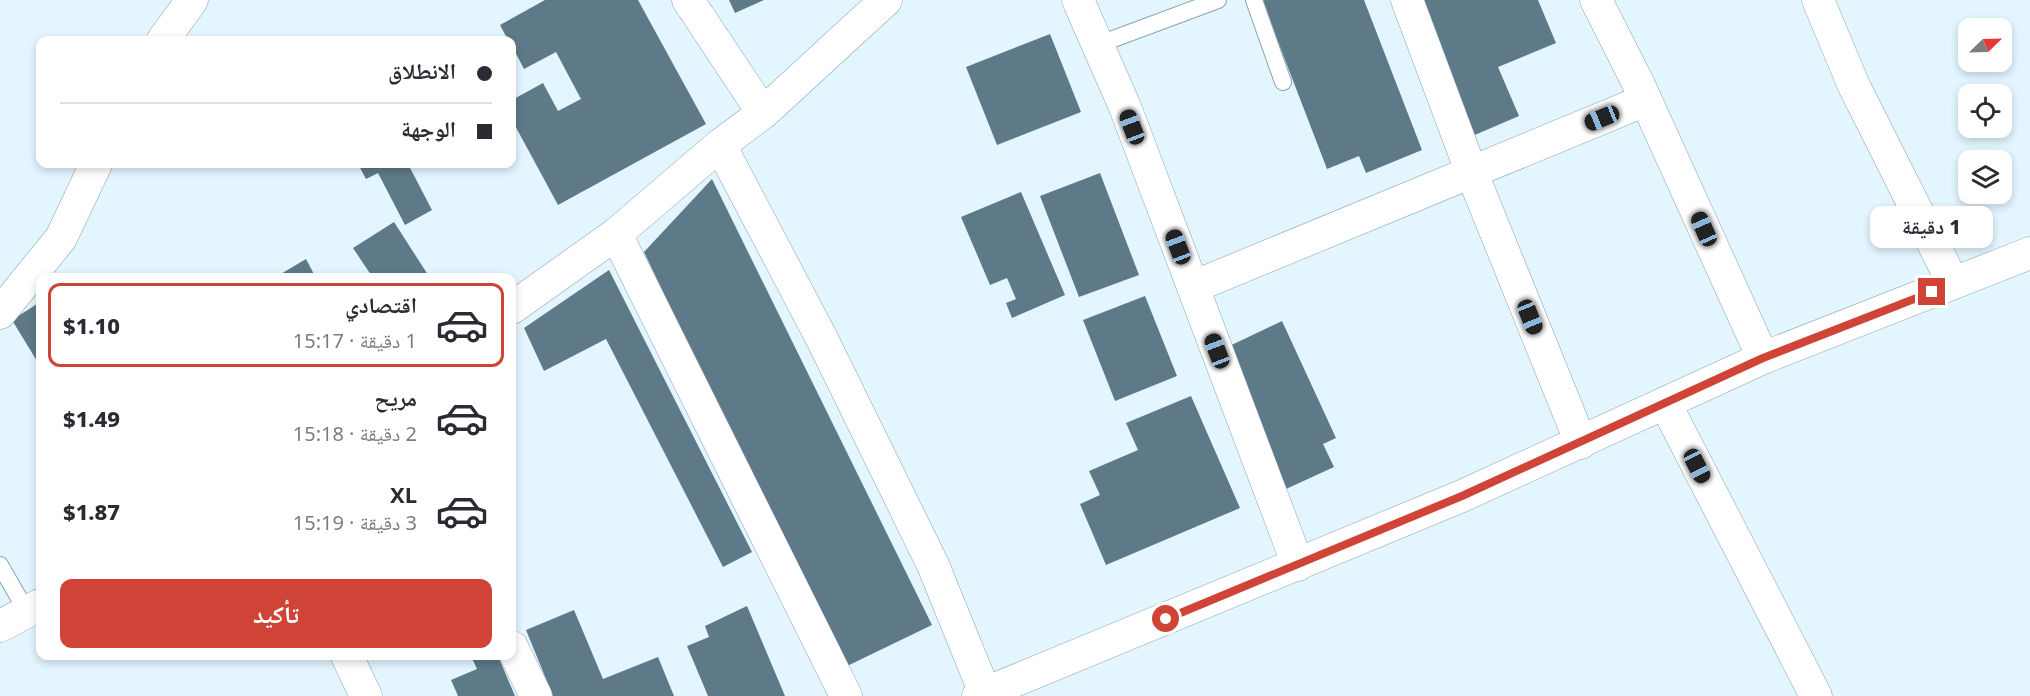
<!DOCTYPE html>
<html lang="ar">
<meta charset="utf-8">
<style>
:root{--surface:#fff;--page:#f2f2f3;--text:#2b2b33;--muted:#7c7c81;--line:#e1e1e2;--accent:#d04337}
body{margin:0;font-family:"Noto Sans","Noto Naskh Arabic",sans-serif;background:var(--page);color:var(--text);direction:rtl;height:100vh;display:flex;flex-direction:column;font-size:22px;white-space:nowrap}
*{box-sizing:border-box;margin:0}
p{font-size:20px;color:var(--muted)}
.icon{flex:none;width:33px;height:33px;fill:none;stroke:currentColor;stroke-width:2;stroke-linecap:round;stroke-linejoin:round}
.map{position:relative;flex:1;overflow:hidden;direction:ltr}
.drawer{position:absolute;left:36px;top:273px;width:480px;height:387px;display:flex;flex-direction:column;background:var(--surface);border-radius:12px;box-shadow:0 3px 9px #0003;direction:rtl}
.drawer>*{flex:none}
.guide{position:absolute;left:36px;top:36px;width:480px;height:132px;border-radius:12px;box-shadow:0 3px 9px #0003;direction:rtl;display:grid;align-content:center;height:132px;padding:0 24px;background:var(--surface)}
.needle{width:39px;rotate:67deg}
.buttons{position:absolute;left:1958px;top:18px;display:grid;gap:12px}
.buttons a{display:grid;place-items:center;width:54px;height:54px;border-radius:12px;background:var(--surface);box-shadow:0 3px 9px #0003;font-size:30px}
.end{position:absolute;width:27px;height:27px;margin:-14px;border:8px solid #d04337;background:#fff;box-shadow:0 0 0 3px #fff}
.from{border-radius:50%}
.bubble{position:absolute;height:42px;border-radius:12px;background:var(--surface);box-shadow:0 3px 9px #0003;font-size:20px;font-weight:800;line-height:42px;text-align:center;direction:rtl}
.car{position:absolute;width:18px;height:36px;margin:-18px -9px;border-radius:8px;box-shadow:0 0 4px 2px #0007;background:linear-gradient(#222 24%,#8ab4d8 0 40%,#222 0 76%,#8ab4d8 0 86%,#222 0)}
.guide b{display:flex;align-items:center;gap:21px;height:57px;font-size:22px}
.guide b+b{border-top:2px solid var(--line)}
.guide i{width:15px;height:15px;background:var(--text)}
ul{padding:10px 0 0;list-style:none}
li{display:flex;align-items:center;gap:18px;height:84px;margin:0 12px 9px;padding:0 12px;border:3px solid transparent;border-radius:12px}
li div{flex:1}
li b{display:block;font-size:22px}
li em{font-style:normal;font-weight:800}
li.selected{border-color:var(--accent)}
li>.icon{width:54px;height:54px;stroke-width:1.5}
.button{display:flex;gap:12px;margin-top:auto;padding:12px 24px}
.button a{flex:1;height:69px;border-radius:12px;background:var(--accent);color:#fff;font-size:24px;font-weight:800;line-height:69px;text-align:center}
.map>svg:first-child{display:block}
</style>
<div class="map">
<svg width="2030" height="696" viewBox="0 0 2030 696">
<rect width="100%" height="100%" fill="#e3f5ff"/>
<!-- building -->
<g fill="#5e7987">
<path d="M545,0H638L706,124L558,205L512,120V100L543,83L558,111L581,99L556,52L524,69L512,46V40H508L500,25Z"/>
<path d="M729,0H764L735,13Z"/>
<path d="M1262,0H1364L1422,150L1366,173L1359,156L1327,169Z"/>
<path d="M1413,0H1538L1556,43L1498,67L1519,116L1470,137Z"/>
<path d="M1050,34L1081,112L997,145L966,67Z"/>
<path d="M358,164H408L432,210L405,225L378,173L366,179Z"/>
<path d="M1100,173L1139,275L1079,297L1040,196Z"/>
<path d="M712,179L932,625L843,668L644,252Z"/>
<path d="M1021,192L1065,295L1012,318L1006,303L1016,299L1007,278L990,285L961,217Z"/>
<path d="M394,222L430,278H373L353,248Z"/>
<path d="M306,259L316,278H274Z"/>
<path d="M609,270L752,552L723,567L606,339L544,371L524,328Z"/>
<path d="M1145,296L1177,376L1115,401L1083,320Z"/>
<path d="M40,302V366L12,320Z"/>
<path d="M1282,321L1336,438L1323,444L1334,467L1286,489L1221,350Z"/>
<path d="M1191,396L1240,508L1106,565L1080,504L1100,495L1089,471L1138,450L1126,423Z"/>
<path d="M747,606L785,696H708L687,646L709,637L705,626Z"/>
<path d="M574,610L603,679L658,657L674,696H553L526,630Z"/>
<path d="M471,656H498L515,696H458L451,680L477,669Z"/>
</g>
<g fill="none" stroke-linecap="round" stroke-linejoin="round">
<!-- service casing -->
<g stroke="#88a4b3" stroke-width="18">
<g id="service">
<path d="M1254,0L1283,82"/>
<path d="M1097,45L1218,0"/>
<path d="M0,565L27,612"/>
</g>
</g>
<!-- minor casing -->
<g stroke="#88a4b3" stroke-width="33">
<g id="minor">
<path d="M688,0L763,113"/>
<path d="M1078,0L1125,107L1298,565"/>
<path d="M1407,0L1471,171L1581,443"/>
<path d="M1596,0L1639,85L1763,358"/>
<path d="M1818,0L1854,86L1953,283"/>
<path d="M163,40L192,0"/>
<path d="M720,145L822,339L933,565L985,693"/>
<path d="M616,234L846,696"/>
<path d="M1193,287L1646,100"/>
<path d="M512,308L616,234L720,145L763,113L886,0"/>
<path d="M0,313L61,238L96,164"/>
<path d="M1665,403L1816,696"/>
<path d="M0,626L40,605"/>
<path d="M512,647L536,696"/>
<path d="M347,656L366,696"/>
<path d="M978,696L1462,496L1763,358L2030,253"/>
</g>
</g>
<!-- service -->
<use href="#service" stroke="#fff" stroke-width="16"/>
<!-- minor -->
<use href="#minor" stroke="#fff" stroke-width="32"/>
</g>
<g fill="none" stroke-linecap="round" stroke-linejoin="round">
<!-- route -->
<path stroke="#d04337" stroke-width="8" d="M1166,619L1462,496L1763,358L1932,292"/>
</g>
</svg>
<div class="buttons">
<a><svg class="needle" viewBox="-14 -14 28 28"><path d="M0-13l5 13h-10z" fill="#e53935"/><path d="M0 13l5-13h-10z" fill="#7c7c81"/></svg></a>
<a><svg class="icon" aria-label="locate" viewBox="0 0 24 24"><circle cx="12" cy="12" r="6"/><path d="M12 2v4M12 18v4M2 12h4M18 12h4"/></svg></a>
<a><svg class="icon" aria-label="layers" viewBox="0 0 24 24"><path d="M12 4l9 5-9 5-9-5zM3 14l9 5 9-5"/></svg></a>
</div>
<i class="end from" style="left:1166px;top:619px"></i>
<i class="end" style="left:1932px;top:292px"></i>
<div class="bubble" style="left:1870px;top:206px;width:123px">1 دقيقة</div>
<i class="car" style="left:1602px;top:118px;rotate:248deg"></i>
<i class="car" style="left:1132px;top:127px;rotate:339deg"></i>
<i class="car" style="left:1704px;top:229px;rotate:336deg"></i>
<i class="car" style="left:1178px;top:247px;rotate:339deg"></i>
<i class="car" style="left:1530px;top:317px;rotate:158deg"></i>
<i class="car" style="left:1217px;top:351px;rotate:339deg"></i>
<i class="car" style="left:1697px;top:466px;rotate:153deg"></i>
<div class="guide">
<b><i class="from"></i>الانطلاق</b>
<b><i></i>الوجهة</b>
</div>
<section class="drawer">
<ul>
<li class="selected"><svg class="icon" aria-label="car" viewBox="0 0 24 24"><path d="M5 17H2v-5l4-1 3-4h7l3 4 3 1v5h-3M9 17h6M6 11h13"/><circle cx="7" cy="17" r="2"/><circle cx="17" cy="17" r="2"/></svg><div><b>اقتصادي</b><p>1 دقيقة · 15:17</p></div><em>$1.10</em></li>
<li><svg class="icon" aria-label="car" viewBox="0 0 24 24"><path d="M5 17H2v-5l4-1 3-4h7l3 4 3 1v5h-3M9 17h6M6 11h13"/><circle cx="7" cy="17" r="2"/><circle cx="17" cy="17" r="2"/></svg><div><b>مريح</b><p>2 دقيقة · 15:18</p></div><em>$1.49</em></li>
<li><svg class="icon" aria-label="car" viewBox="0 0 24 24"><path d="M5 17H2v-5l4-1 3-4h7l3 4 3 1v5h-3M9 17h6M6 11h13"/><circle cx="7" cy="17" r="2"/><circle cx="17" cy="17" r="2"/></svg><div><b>XL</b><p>3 دقيقة · 15:19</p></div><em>$1.87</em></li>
</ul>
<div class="button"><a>تأكيد</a></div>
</section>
</div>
